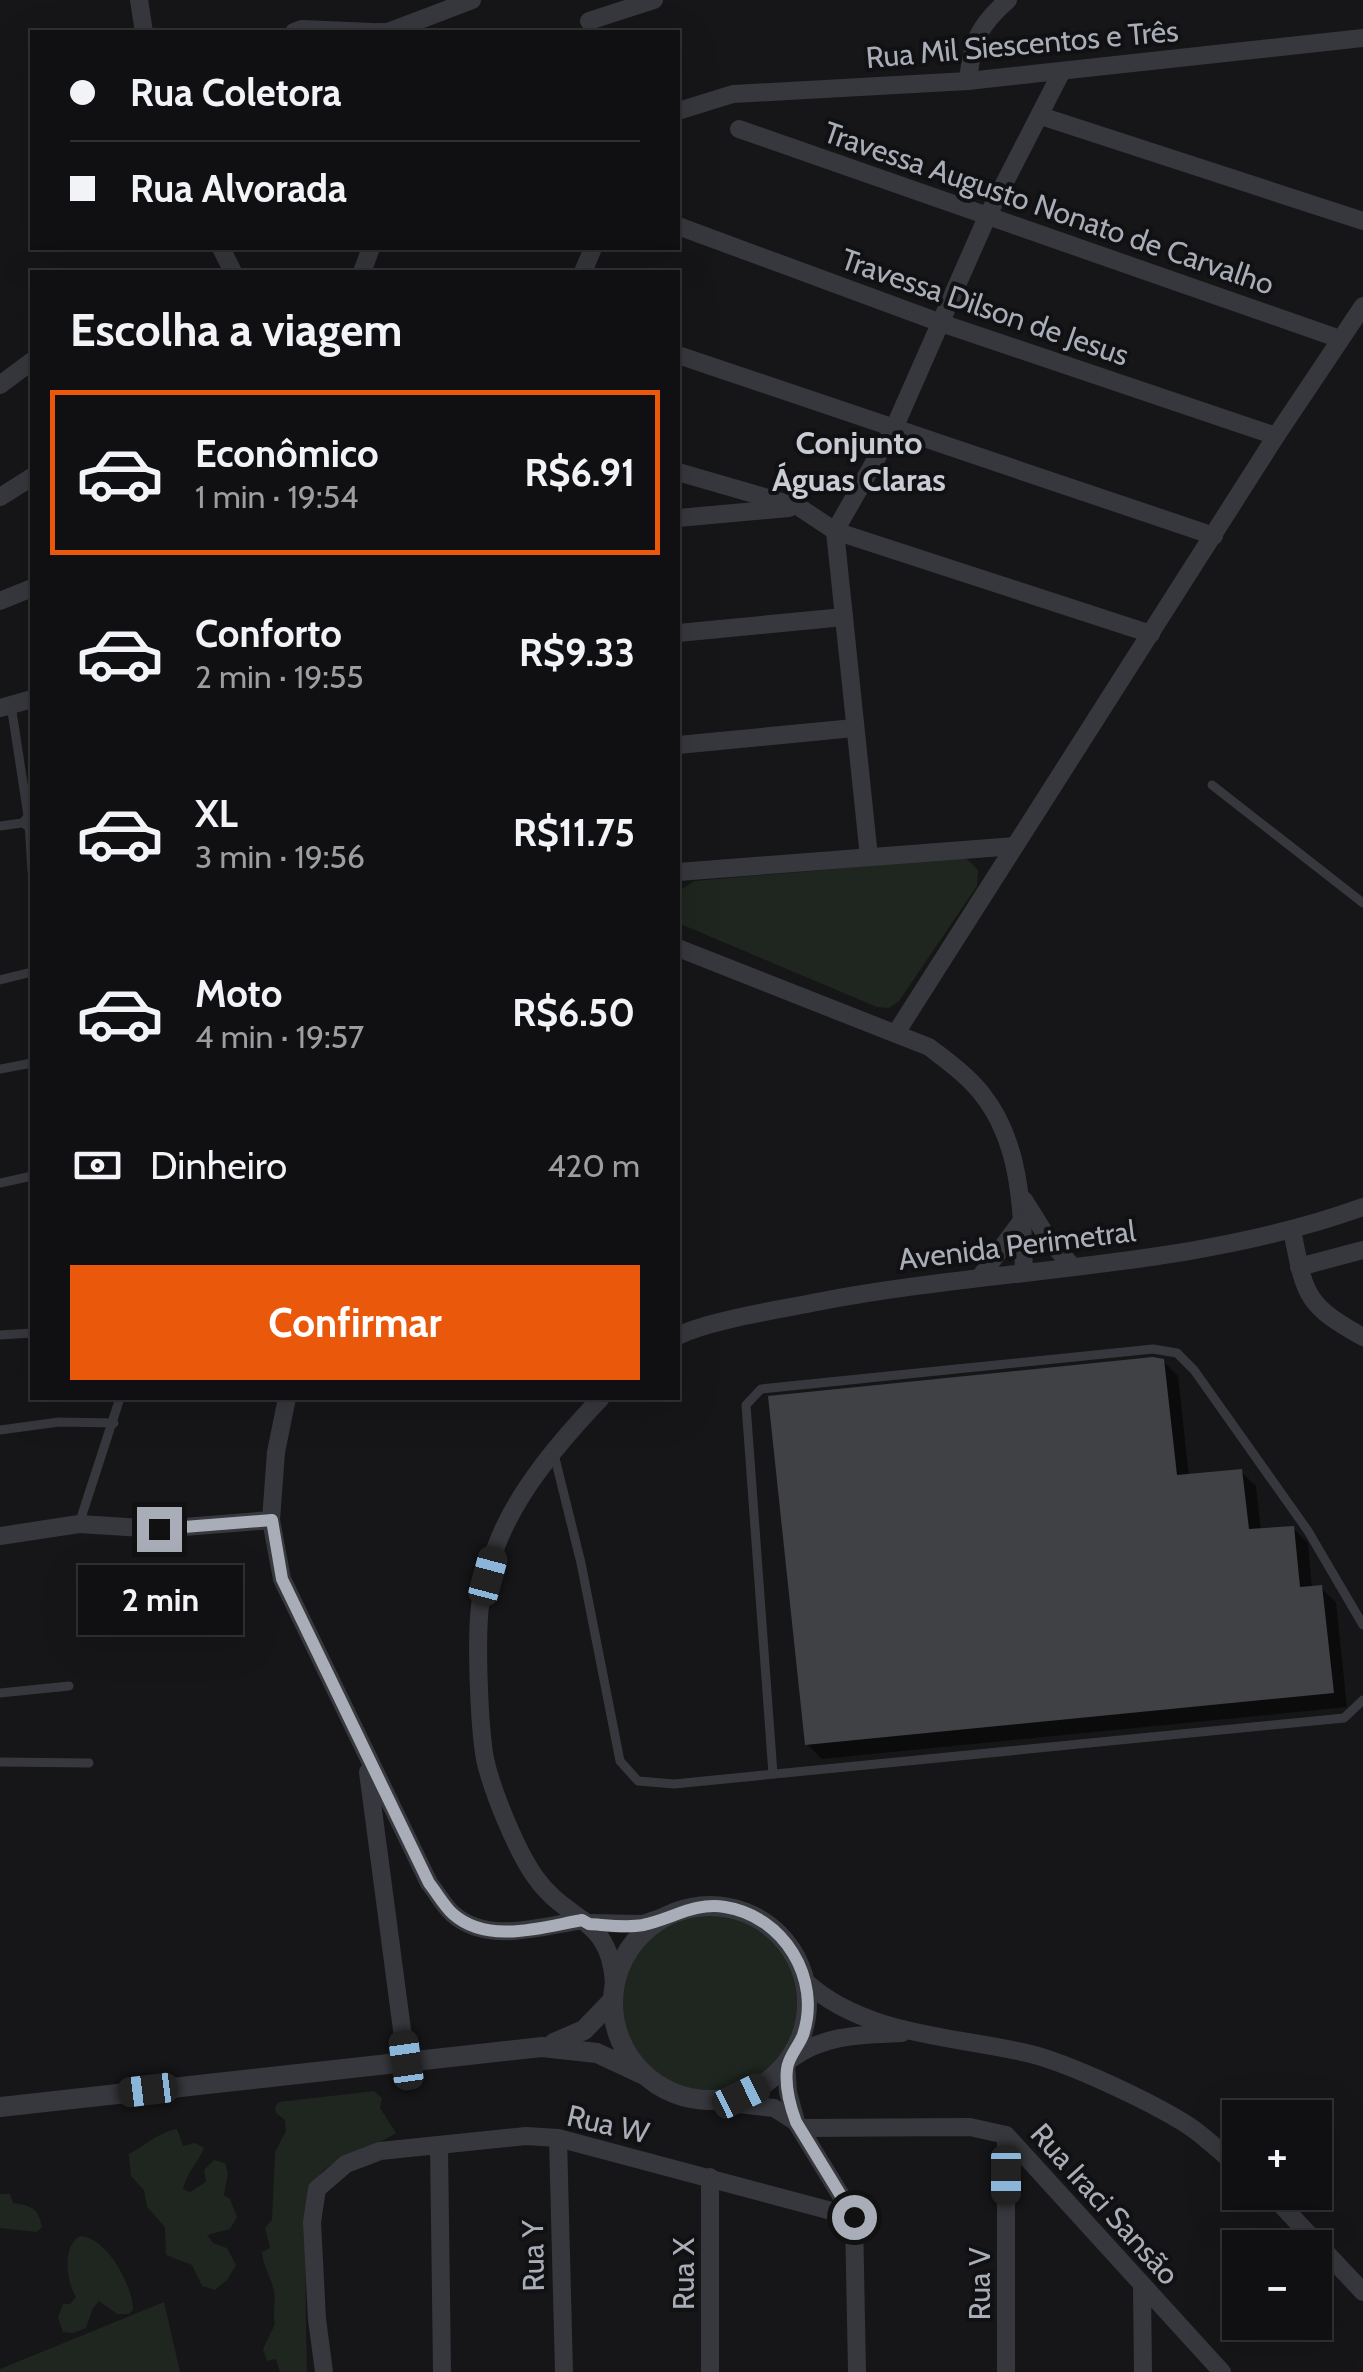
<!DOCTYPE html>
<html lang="pt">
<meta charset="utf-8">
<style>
:root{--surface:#101012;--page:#1e1e20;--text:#f1f3f6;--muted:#9c9d9f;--line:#303032;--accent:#ea580c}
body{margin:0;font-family:Cabin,sans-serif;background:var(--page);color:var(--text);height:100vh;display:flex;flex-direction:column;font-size:38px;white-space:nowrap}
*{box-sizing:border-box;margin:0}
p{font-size:32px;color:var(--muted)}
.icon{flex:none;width:55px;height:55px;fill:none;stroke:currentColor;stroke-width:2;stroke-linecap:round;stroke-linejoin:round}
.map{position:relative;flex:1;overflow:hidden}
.panel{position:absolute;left:30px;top:270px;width:650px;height:1130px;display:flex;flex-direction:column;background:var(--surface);border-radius:0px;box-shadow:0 10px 40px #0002,0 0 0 2px var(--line)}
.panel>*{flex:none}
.top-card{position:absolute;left:30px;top:30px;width:650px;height:220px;border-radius:0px;box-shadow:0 10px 40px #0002,0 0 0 2px var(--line);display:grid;align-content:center;height:220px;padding:0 40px;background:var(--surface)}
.controls{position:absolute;left:1222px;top:2100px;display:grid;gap:20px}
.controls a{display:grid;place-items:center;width:110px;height:110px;border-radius:0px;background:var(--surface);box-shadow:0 10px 40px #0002,0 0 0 2px var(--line);font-size:50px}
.end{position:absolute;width:45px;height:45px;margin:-22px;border:12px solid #a8adb8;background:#111;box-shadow:0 0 0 5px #111}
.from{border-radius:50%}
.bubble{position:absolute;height:70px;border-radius:0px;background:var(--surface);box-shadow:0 10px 40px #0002,0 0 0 2px var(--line);font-size:32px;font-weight:700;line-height:70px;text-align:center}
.car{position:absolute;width:30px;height:60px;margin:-30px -15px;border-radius:12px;box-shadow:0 0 8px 2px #0007;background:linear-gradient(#222 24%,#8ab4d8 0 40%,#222 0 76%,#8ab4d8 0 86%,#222 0)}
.top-card b{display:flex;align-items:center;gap:35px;height:95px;font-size:38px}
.top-card b+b{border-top:2px solid var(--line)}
.top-card i{width:25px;height:25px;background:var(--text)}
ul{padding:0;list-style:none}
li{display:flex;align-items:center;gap:30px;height:165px;margin:0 20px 15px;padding:0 20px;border:5px solid transparent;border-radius:0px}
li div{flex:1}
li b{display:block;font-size:38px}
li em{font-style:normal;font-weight:700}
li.current{border-color:var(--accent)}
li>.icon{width:90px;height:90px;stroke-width:1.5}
h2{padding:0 40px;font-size:45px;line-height:120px}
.pay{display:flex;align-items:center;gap:25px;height:110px;padding:0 40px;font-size:38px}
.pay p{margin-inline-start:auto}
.action{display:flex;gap:20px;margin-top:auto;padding:20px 40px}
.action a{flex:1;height:115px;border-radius:0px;background:var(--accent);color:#fff;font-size:40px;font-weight:700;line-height:115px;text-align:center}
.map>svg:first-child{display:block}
</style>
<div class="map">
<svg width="1363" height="2372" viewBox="0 0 1363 2372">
<rect width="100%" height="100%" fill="#161618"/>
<!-- green -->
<g fill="#1e261f">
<path d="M961,858L968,860L978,870L977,886L899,1001L889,1008L877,1007L678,923V892L694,881Z"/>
<circle cx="709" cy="2003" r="88"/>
<path d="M374,2091L382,2098L380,2108L396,2133C374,2148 338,2155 321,2173C299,2196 307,2334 307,2372H280L276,2359L267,2361L263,2349L275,2324C272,2312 276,2303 274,2292C272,2278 263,2268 262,2252L270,2248L265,2228L272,2220L275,2152L286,2131L285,2120L276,2113L275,2107L279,2102Z"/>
<path d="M177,2129L183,2146L195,2143L204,2148C198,2163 187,2172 183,2189L190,2192L206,2182L204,2170L214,2160L225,2163L228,2173L224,2195L230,2199L237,2217L230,2229L207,2235L213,2243L227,2248L236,2265L227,2280L215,2290L202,2286L192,2265L166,2255L165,2227L147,2207L144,2190L131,2176L129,2154C146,2145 159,2132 177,2129Z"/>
<path d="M0,2194H10L13,2203C32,2206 38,2208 42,2227L37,2232L0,2228Z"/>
<path d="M80,2236C107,2237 133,2286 133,2310L129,2314H117L99,2301L93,2308L86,2328L73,2333L63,2332L58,2317L63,2304H70L76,2297C66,2281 62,2246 80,2236Z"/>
<path d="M164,2302L180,2372H0V2369Z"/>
</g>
<!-- shadow -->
<path fill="#0007" d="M1163,1361L1178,1376L1189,1476L1241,1472L1256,1486L1261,1531L1293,1528L1308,1543L1312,1589L1321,1588L1336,1602L1347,1707L822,1759L807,1744Z"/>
<!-- building -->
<path fill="#404145" d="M1153,1357L1164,1359L1177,1475L1242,1469L1249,1529L1294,1526L1300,1587L1322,1585L1334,1693L805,1745L768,1396Z"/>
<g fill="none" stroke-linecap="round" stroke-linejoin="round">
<!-- service -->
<g stroke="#37383d" stroke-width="9">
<path d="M11,705L29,822L32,871"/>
<path d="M1212,785L1363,903"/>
<path d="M0,826L29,822"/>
<path d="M0,980L32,972"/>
<path d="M0,1069L32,1063"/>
<path d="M0,1183L32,1176"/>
<path d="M0,1335L32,1333"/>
<path d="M0,1430L59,1422L114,1423"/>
<path d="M554,1454L581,1563L620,1761L638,1781L674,1784L1344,1718L1363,1700"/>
<path d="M79,1524L120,1398"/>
<path d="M0,1693L69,1686"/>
<path d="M0,1762L89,1763"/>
<path d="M773,1774L746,1405L761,1389L1153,1349L1177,1353L1194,1370L1308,1531L1363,1625"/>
</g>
<!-- minor -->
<g stroke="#37383d" stroke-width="18">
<path d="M139,0L144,32"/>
<path d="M589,21L654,0"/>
<path d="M294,32L302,29L372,32"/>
<path d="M376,32H388L472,0"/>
<path d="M968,81C972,42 978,26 1008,0"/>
<path d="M678,111L733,94L968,81L1363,38"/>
<path d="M1041,116L1363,221"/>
<path d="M739,129L1340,339"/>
<path d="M678,226L941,323L1276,436"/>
<path d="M221,248L233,272"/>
<path d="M362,272L371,248"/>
<path d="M583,272L593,248"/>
<path d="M678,355L1214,536"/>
<path d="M0,385L32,361"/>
<path d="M678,472L799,507L835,531L1151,634"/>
<path d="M0,497L32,477"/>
<path d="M678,518L789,508"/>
<path d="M0,601L32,588"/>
<path d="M678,633L844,617"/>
<path d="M0,708L32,699"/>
<path d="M678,745L854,728"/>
<path d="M29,822L32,821"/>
<path d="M869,857L835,531L895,426L987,217L1061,73"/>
<path d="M678,872L1015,846"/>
<path d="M678,948L929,1047C947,1061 967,1075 982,1094C1022,1144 1022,1212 1024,1273"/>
<path d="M896,1033L1276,436L1363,306"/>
<path d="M1024,1200L1049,1240L1072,1266"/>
<path d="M1292,1230C1305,1295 1304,1304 1363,1337"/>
<path d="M1299,1267L1363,1250"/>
<path d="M980,1277L1023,1219"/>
<path d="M678,1336C705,1321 783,1309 817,1302C997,1267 1189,1270 1363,1207"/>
<path d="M287,1398L276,1452L271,1520L282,1579L429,1883C437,1893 444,1906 453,1914C488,1945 542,1926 583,1920"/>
<path d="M601,1398C561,1440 516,1492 496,1547C490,1565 483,1587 480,1606C476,1640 479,1725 485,1759C492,1791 517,1852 536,1878C567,1922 611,1917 614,1984"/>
<path d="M0,1536L79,1524L159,1529L271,1520"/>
<path d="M368,1772L406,2060"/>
<path d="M589,1923L643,1924L666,1916"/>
<path d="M806,1982C865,2036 956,2036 1031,2054C1073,2065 1149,2101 1186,2124C1205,2136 1222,2154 1240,2168"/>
<path d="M791,2059C825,2034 861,2035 902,2033"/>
<path d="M786,2065L788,2092L796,2122L854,2217L857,2372"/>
<path d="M714,2101L774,2108L796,2122"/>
<path d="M800,2128L970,2127L1006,2135L1222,2372"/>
<path d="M1006,2135V2372"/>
<path d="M558,2138L564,2372"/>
<path d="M439,2146L442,2372"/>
<path d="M1269,2192L1363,2292"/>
<path d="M1142,2288L1143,2372"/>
<path d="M324,2372L317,2319L312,2222L317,2189L346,2164L380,2151L526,2136L558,2138L854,2217"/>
<path d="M710,2372V2177"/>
</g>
<!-- tertiary -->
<g stroke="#37383d" stroke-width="20">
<circle cx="710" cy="2003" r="97"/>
<path d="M554,2043L584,2030L612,2001"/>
<path d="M0,2107L542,2047L597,2053L642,2074"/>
</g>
</g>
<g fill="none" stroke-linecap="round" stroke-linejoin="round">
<!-- route -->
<path stroke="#a8adb8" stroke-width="12" d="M159,1529L272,1520L282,1579L429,1883C437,1893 444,1906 453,1914C488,1945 542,1927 582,1920L589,1924C606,1925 626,1928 643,1925C672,1919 694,1902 725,1907C783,1916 822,1978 803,2035C799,2046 788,2057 787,2069C785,2086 790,2106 796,2122L854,2217"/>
</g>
<g text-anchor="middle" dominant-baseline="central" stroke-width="8" stroke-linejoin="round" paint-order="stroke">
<!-- street labels -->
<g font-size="30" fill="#a8adb8" stroke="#111113">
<text transform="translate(1022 44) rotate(-5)">Rua Mil Siescentos e Três</text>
<text transform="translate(1049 208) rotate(19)">Travessa Augusto Nonato de Carvalho</text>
<text transform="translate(985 307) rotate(19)">Travessa Dilson de Jesus</text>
<text transform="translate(1017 1245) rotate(-7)">Avenida Perimetral</text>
<text transform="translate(608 2124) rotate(13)">Rua W</text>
<text transform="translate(1105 2204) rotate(48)">Rua Iraci Sansão</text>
<text transform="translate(533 2256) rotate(-91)">Rua Y</text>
<text transform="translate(683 2274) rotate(-90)">Rua X</text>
<text transform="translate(979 2284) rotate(-90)">Rua V</text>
</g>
<!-- neighbourhood labels -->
<g font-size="32" font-weight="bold" fill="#c9ccd4" stroke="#111113">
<text x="859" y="442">Conjunto<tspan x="859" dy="37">Águas Claras</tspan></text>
</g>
</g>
</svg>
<div class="controls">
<a>+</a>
<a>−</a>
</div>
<i class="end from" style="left:854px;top:2217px"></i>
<i class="end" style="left:159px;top:1529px"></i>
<div class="bubble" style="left:78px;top:1565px;width:165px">2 min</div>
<i class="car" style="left:488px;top:1576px;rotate:15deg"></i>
<i class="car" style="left:406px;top:2060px;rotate:352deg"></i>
<i class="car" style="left:148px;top:2090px;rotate:263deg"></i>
<i class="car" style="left:741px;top:2096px;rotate:64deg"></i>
<i class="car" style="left:1006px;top:2175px;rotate:180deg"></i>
<div class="top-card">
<b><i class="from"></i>Rua Coletora</b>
<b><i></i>Rua Alvorada</b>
</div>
<section class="panel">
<h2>Escolha a viagem</h2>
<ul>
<li class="current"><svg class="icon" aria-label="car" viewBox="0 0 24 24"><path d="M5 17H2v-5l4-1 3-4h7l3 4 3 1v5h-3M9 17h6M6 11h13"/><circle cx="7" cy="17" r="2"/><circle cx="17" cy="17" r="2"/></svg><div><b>Econômico</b><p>1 min · 19:54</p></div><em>R$6.91</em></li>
<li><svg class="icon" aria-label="car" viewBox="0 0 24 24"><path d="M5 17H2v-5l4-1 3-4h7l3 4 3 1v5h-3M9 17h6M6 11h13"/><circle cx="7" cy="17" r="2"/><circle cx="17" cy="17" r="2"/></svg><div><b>Conforto</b><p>2 min · 19:55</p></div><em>R$9.33</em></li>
<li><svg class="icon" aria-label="car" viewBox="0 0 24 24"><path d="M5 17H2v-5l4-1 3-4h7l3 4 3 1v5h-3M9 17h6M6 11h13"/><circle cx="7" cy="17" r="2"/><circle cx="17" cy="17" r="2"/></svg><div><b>XL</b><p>3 min · 19:56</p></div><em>R$11.75</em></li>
<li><svg class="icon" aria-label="car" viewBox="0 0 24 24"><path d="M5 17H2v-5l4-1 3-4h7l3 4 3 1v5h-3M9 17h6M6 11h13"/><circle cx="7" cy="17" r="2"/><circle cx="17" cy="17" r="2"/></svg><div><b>Moto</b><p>4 min · 19:57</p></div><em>R$6.50</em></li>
</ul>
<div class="pay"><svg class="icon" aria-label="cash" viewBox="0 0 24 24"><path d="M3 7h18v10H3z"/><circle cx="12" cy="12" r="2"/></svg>Dinheiro<p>420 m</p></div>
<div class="action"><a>Confirmar</a></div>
</section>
</div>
